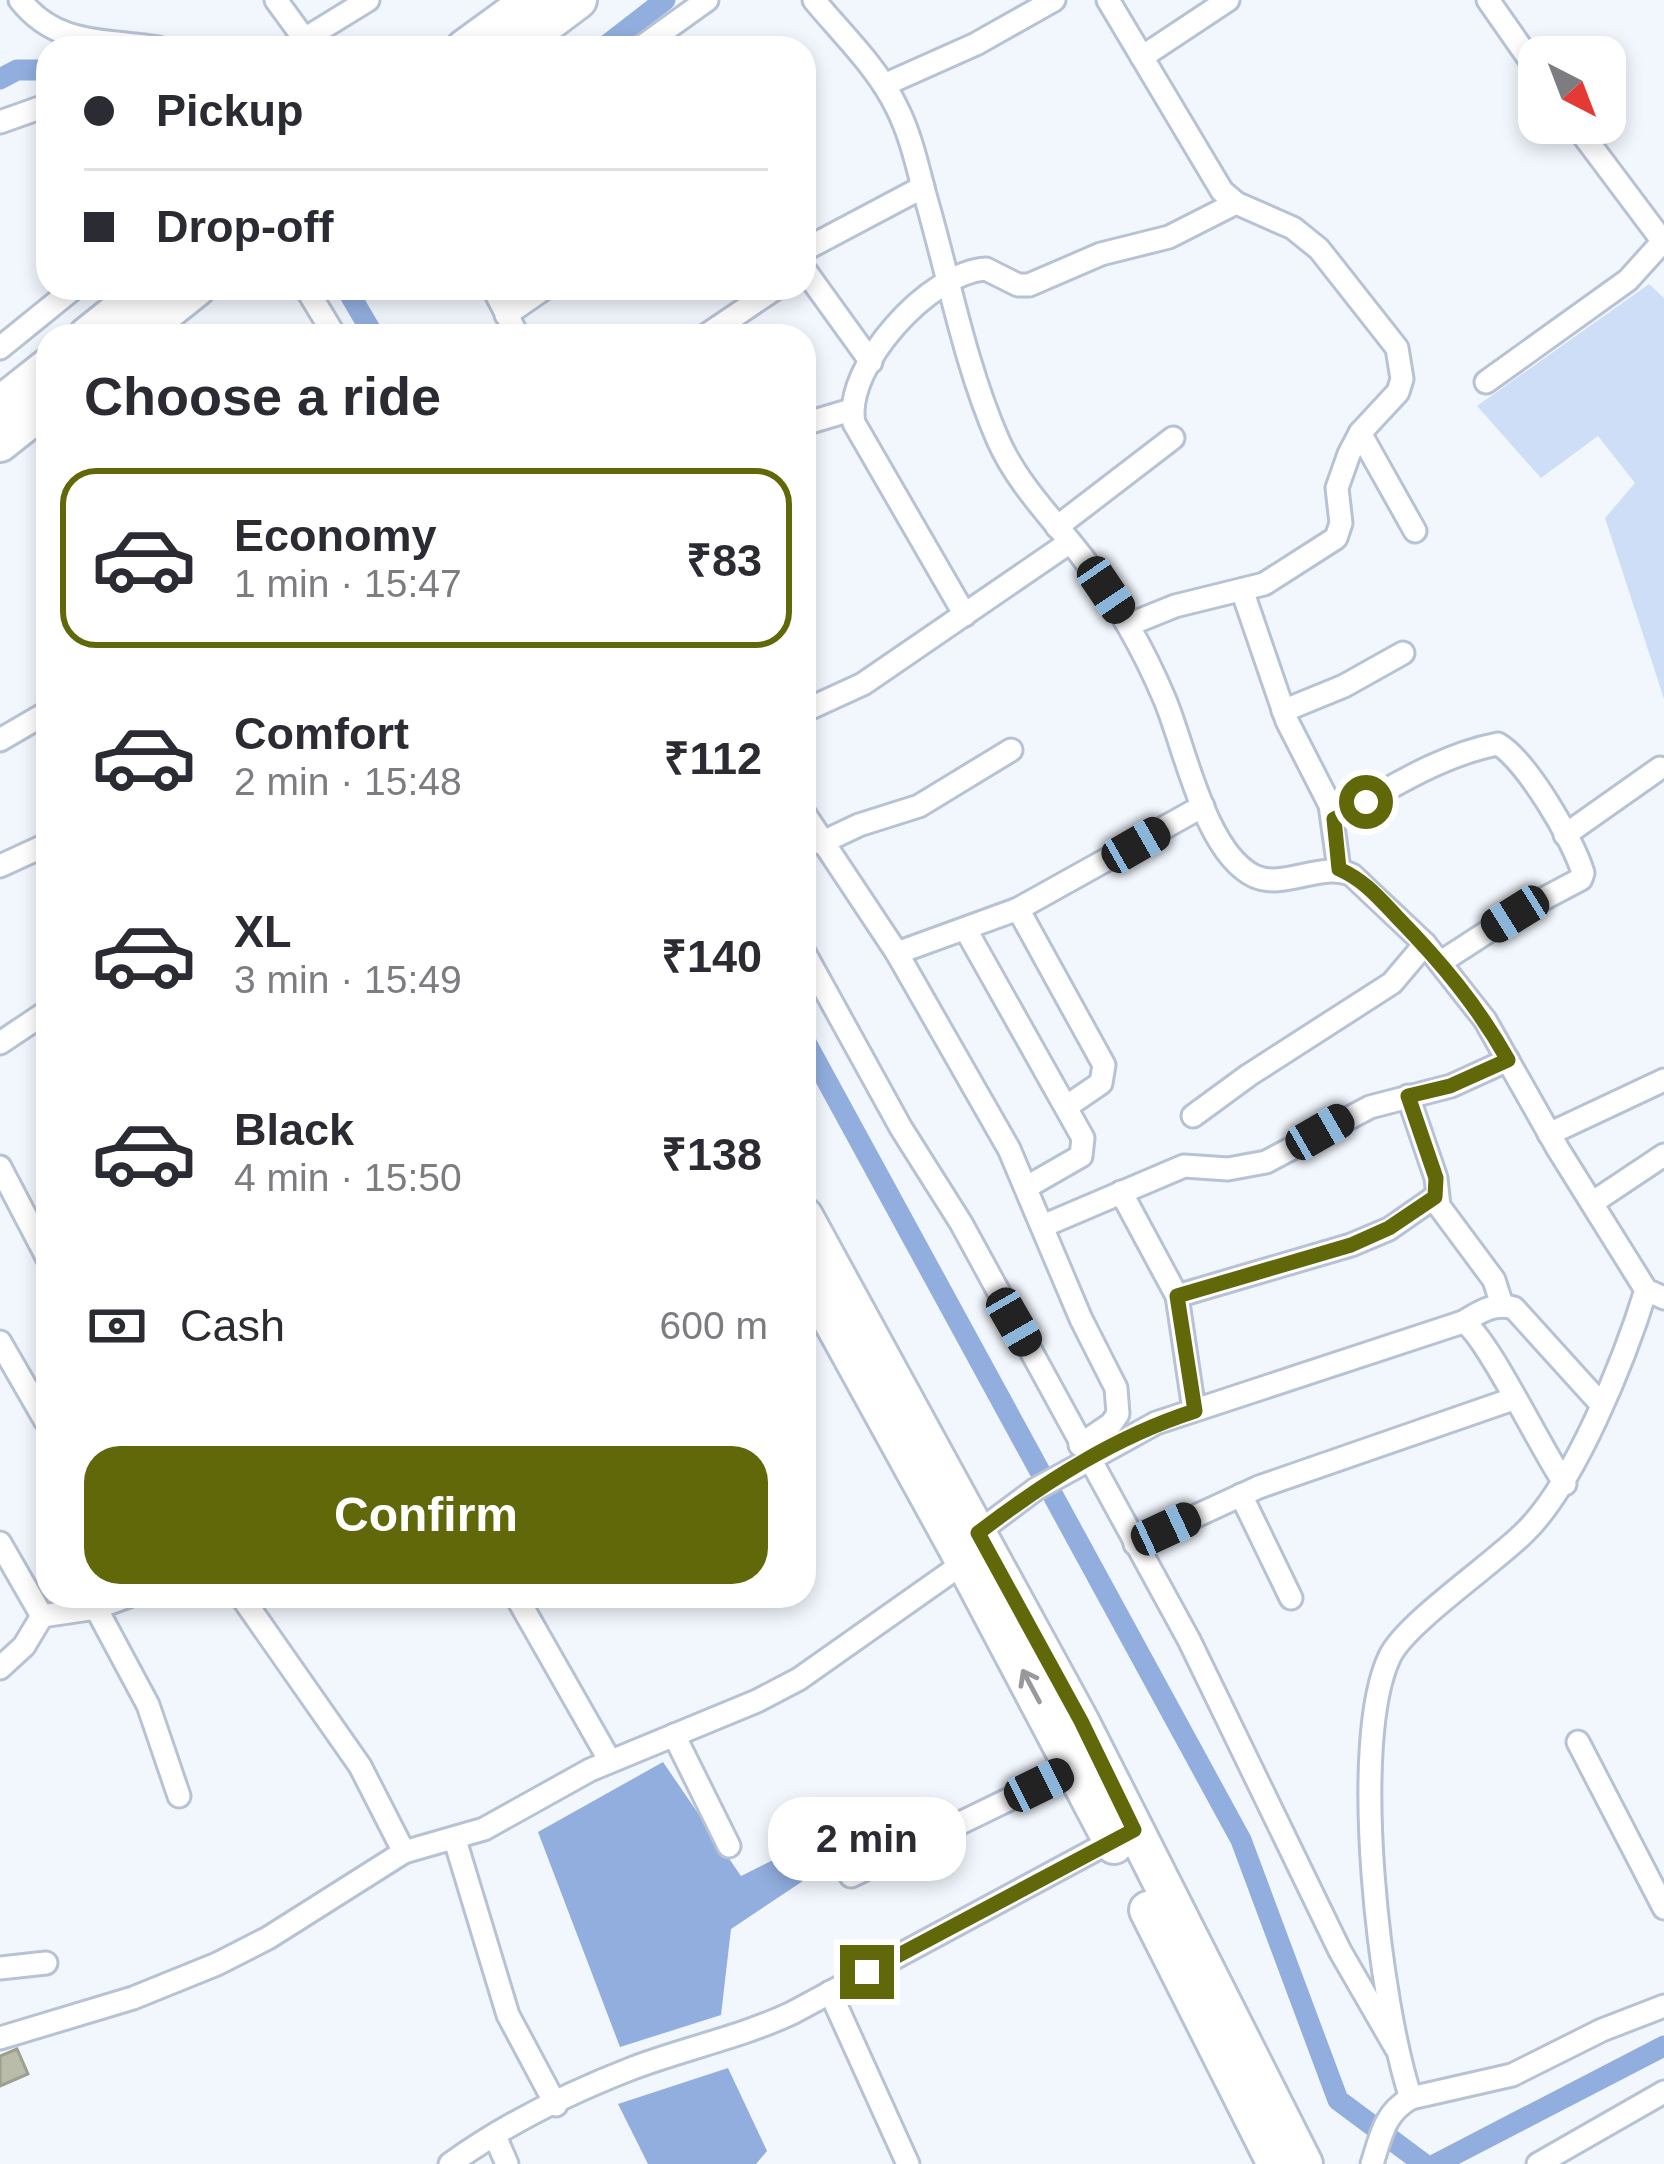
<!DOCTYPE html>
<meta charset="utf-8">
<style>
:root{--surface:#fff;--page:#f7f7f7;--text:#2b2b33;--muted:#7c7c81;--line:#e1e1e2;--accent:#616809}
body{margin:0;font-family:Helvetica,sans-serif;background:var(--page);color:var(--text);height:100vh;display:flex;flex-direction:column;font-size:45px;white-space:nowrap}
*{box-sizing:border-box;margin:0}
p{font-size:39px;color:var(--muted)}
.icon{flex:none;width:66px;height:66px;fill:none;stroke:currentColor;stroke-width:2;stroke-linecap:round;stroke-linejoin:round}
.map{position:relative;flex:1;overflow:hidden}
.sheet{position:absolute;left:36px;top:324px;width:780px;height:1284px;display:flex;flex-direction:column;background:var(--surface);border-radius:36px;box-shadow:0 6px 18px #0003}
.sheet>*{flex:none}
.guide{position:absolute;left:36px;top:36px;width:780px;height:264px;border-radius:36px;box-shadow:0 6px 18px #0003;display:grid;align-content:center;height:264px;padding:0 48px;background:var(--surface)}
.needle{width:78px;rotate:138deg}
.fabs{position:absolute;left:1518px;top:36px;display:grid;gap:24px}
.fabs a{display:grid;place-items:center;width:108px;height:108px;border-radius:24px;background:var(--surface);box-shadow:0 6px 18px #0003;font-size:60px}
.end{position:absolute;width:54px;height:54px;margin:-27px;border:15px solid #616809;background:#fff;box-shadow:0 0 0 6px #fff}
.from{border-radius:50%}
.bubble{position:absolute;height:84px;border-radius:36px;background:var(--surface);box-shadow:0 6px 18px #0003;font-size:39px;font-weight:600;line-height:84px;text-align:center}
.car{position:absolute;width:36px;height:72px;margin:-36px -18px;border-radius:15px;box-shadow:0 0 9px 3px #0007;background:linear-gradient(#222 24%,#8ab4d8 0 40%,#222 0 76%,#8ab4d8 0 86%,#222 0)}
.guide b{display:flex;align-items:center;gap:42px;height:114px;font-size:45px}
.guide b+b{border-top:3px solid var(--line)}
.guide i{width:30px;height:30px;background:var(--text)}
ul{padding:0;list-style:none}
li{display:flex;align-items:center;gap:36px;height:180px;margin:0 24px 18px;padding:0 24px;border:6px solid transparent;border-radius:36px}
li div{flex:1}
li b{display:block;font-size:45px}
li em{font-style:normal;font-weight:600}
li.selected{border-color:var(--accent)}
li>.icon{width:108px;height:108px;stroke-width:1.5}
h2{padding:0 48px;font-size:54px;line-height:144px}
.pay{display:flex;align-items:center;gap:30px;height:132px;padding:0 48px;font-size:45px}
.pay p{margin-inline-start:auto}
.action{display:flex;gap:24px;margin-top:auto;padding:24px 48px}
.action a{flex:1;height:138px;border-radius:36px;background:var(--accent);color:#fff;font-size:48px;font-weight:600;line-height:138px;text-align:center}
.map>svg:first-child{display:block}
</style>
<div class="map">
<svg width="1664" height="2164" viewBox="0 0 1664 2164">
<rect width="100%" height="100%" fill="#f2f7fe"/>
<!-- green -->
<path fill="#cedef7" d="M1649,284L1664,298V699L1605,518L1635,483L1598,436L1541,478L1477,406Z"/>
<!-- water -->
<g fill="#91aede">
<path d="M663,1762L741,1876L795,1849L809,1877L731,1929L721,2015L620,2047L538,1832Z"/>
<path d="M728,2068L767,2151L756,2164H648L618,2104Z"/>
</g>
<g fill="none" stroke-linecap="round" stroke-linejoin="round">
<!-- canal -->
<g stroke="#91aede" stroke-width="21">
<path d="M603,48L665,0"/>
<path d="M0,79L17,70H48"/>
<path d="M346,288L374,336"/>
<path d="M804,1039L1241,1840L1338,2100L1424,2164"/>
<path d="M1436,2164L1664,2046"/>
</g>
</g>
<!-- building -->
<path fill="#b9bca8" stroke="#9da08c" stroke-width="3" d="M17,2049L28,2074L0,2086V2056Z"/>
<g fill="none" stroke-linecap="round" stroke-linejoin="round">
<!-- minor casing -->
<g stroke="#b7c2d4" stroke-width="27">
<g id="minor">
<path d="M20,0C57,47 105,39 159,48"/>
<path d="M276,0L311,48"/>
<path d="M814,0C842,34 878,68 897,108C911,136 917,165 925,195C949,277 964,362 998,440C1018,485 1053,519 1083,558C1116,601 1144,650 1165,700C1185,748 1205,852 1254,876C1285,890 1320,861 1352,875L1425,944L1485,1020L1558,1149L1646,1290L1664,1298"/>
<path d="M1108,0L1222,191L1236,203L1293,228L1319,249L1397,348L1402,379L1398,392L1360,433L1349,454L1337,488L1341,523L1336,538L1264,584L1175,606L1128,625"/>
<path d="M1488,0L1539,73"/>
<path d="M290,48L368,0"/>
<path d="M640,48L707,0"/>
<path d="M1142,57L1228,0"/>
<path d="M884,85L976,44L1054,0"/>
<path d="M0,122L48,105"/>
<path d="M1574,123L1664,243"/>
<path d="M804,250L923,187"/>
<path d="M804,269L871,362"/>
<path d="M306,288L335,336"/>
<path d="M493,288L518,336"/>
<path d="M506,315L545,288"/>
<path d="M705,336L776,288"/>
<path d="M0,348L74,288"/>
<path d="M1486,382L1628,280L1664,240"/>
<path d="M804,424L851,410"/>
<path d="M1360,433L1415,531"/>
<path d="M1057,527L1173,438"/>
<path d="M1242,590L1287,721L1330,805L1339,869"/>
<path d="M965,615L854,423C843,367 930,272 986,269L1018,285H1029L1101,254L1169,237L1236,203"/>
<path d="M804,711L863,684L1070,542"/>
<path d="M1283,711L1344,686L1403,653"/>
<path d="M0,740L48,712"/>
<path d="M804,813L897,953"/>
<path d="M1334,819C1386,791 1439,755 1498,744C1526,760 1574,841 1583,873L1581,879L1515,914L1441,962"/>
<path d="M1565,835L1660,768"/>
<path d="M821,843L859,825L919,806L1011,750"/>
<path d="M0,866L48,844"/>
<path d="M1018,909L1104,1065L1101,1083L1066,1107"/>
<path d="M966,930L1083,1138L1081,1156L1027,1187"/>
<path d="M804,952L901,1128L961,1223L1189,1640L1340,1951L1396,2048"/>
<path d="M0,1043L48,1011"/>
<path d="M1408,1096L1436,1178L1439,1206L1494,1280L1502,1305"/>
<path d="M1193,1116L1249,1075L1392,983L1425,944"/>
<path d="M1549,1134L1664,1080"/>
<path d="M0,1167L48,1259"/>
<path d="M1121,1192L1177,1296L1194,1410"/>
<path d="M1592,1203L1664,1155"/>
<path d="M1043,1226L1184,1166L1228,1169L1266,1162L1370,1107L1451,1086L1508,1060"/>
<path d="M1177,1296L1351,1245L1389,1229L1435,1197"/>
<path d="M1463,1322C1480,1312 1494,1302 1514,1308L1600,1403"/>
<path d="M0,1342L45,1420"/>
<path d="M1080,1445L1111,1424L1118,1414L1116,1388L1081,1319L1009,1149L897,953L1018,909L1203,806"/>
<path d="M1241,1495L1291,1598"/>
<path d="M969,1539L1036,1489L1156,1423L1463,1322C1485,1332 1543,1453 1565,1484"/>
<path d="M0,1543L42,1616L96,1608L129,1596"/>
<path d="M1135,1544L1259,1487L1513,1399"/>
<path d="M241,1596L360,1766L404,1852"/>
<path d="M516,1596L610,1761"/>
<path d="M96,1608L148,1705L179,1796"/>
<path d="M0,1668L24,1646L42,1616"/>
<path d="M674,1735L729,1846"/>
<path d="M1578,1742L1664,1908"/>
<path d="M455,1840L508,2015L556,2105"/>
<path d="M851,1876L1074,1768"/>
<path d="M0,1968L46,1963"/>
<path d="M830,1992L908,2164"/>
<path d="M0,2038L133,1998L217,1964L268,1938L404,1852L484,1829L590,1770L757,1701L799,1679L965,1562"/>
<path d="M1411,2098C1380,2007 1348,1742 1390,1656C1406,1623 1493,1564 1524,1533C1575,1484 1625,1358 1646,1290"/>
<path d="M495,2136L507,2164"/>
<path d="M450,2164C504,2125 571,2092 633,2068C686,2048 741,2037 792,2013L1117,1838"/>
<path d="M1372,2164C1381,2136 1384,2113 1411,2098L1512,2075L1602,2030L1664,2006"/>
<path d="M1538,2164L1664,2092"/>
</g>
</g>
<!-- primary casing -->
<g stroke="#b7c2d4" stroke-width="42">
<g id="primary">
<path d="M804,1216L1080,1721L1304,2164"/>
<path d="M804,1270L956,1546L1114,1845"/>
<path d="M1148,1910L1276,2164"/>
</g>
</g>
<!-- trunk casing -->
<g stroke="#b7c2d4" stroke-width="42">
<g id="trunk">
<path d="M465,48L531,0"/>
<path d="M514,48L578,0"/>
<path d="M87,336L147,288"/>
<path d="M136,336L196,288"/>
<path d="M0,405L48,367"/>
<path d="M0,443L48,405"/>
</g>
</g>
<!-- minor -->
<use href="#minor" stroke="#fff" stroke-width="21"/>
<!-- primary -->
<use href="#primary" stroke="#fff" stroke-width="36"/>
<!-- trunk -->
<use href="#trunk" stroke="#fff" stroke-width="36"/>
</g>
<!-- one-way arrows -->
<defs><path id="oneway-shaft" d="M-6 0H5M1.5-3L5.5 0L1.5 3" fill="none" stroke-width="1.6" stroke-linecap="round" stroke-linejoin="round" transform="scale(3)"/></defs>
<use stroke="#97999c" href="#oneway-shaft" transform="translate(1031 1686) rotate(-118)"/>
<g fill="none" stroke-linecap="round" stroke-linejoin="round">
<!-- route -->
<path stroke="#616809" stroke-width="15" d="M867,1972L1134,1830L1081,1721L978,1533C1045,1482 1114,1437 1195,1411L1177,1296L1351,1245L1389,1228L1435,1197L1436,1178L1408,1096L1450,1086L1508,1060C1477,1005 1441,962 1397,917C1379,898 1364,880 1339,869L1334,819L1366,802"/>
</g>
</svg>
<div class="fabs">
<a><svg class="needle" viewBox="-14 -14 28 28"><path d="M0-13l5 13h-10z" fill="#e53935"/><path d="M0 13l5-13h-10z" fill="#7c7c81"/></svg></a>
</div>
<i class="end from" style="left:1366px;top:802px"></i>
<i class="end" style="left:867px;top:1972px"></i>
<div class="bubble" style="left:768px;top:1797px;width:198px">2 min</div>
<i class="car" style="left:1106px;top:590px;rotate:146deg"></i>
<i class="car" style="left:1136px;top:845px;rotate:60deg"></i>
<i class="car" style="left:1515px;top:914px;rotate:238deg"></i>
<i class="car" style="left:1320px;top:1132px;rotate:60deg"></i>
<i class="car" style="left:1014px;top:1322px;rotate:150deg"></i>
<i class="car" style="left:1166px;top:1529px;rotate:65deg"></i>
<i class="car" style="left:1039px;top:1785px;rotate:64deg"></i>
<div class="guide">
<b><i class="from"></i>Pickup</b>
<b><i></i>Drop-off</b>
</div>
<section class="sheet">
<h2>Choose a ride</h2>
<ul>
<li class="selected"><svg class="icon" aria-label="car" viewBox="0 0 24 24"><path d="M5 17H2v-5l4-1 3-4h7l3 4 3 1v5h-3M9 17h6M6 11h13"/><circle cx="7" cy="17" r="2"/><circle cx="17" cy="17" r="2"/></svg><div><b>Economy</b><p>1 min · 15:47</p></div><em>₹83</em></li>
<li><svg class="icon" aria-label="car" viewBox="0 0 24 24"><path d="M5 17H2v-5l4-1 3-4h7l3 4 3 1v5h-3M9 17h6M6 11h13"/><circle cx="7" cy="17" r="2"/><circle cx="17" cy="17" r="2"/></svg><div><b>Comfort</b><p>2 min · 15:48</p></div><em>₹112</em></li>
<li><svg class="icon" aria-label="car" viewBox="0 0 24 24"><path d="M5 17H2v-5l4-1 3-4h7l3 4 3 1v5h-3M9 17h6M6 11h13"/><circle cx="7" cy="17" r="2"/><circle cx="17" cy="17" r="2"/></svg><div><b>XL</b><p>3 min · 15:49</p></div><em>₹140</em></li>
<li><svg class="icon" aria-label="car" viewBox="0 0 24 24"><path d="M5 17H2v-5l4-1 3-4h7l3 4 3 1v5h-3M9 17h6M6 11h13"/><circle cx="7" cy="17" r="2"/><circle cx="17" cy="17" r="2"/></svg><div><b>Black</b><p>4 min · 15:50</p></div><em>₹138</em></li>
</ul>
<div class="pay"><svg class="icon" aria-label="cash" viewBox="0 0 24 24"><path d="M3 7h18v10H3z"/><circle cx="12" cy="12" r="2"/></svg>Cash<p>600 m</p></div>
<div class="action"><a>Confirm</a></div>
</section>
</div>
